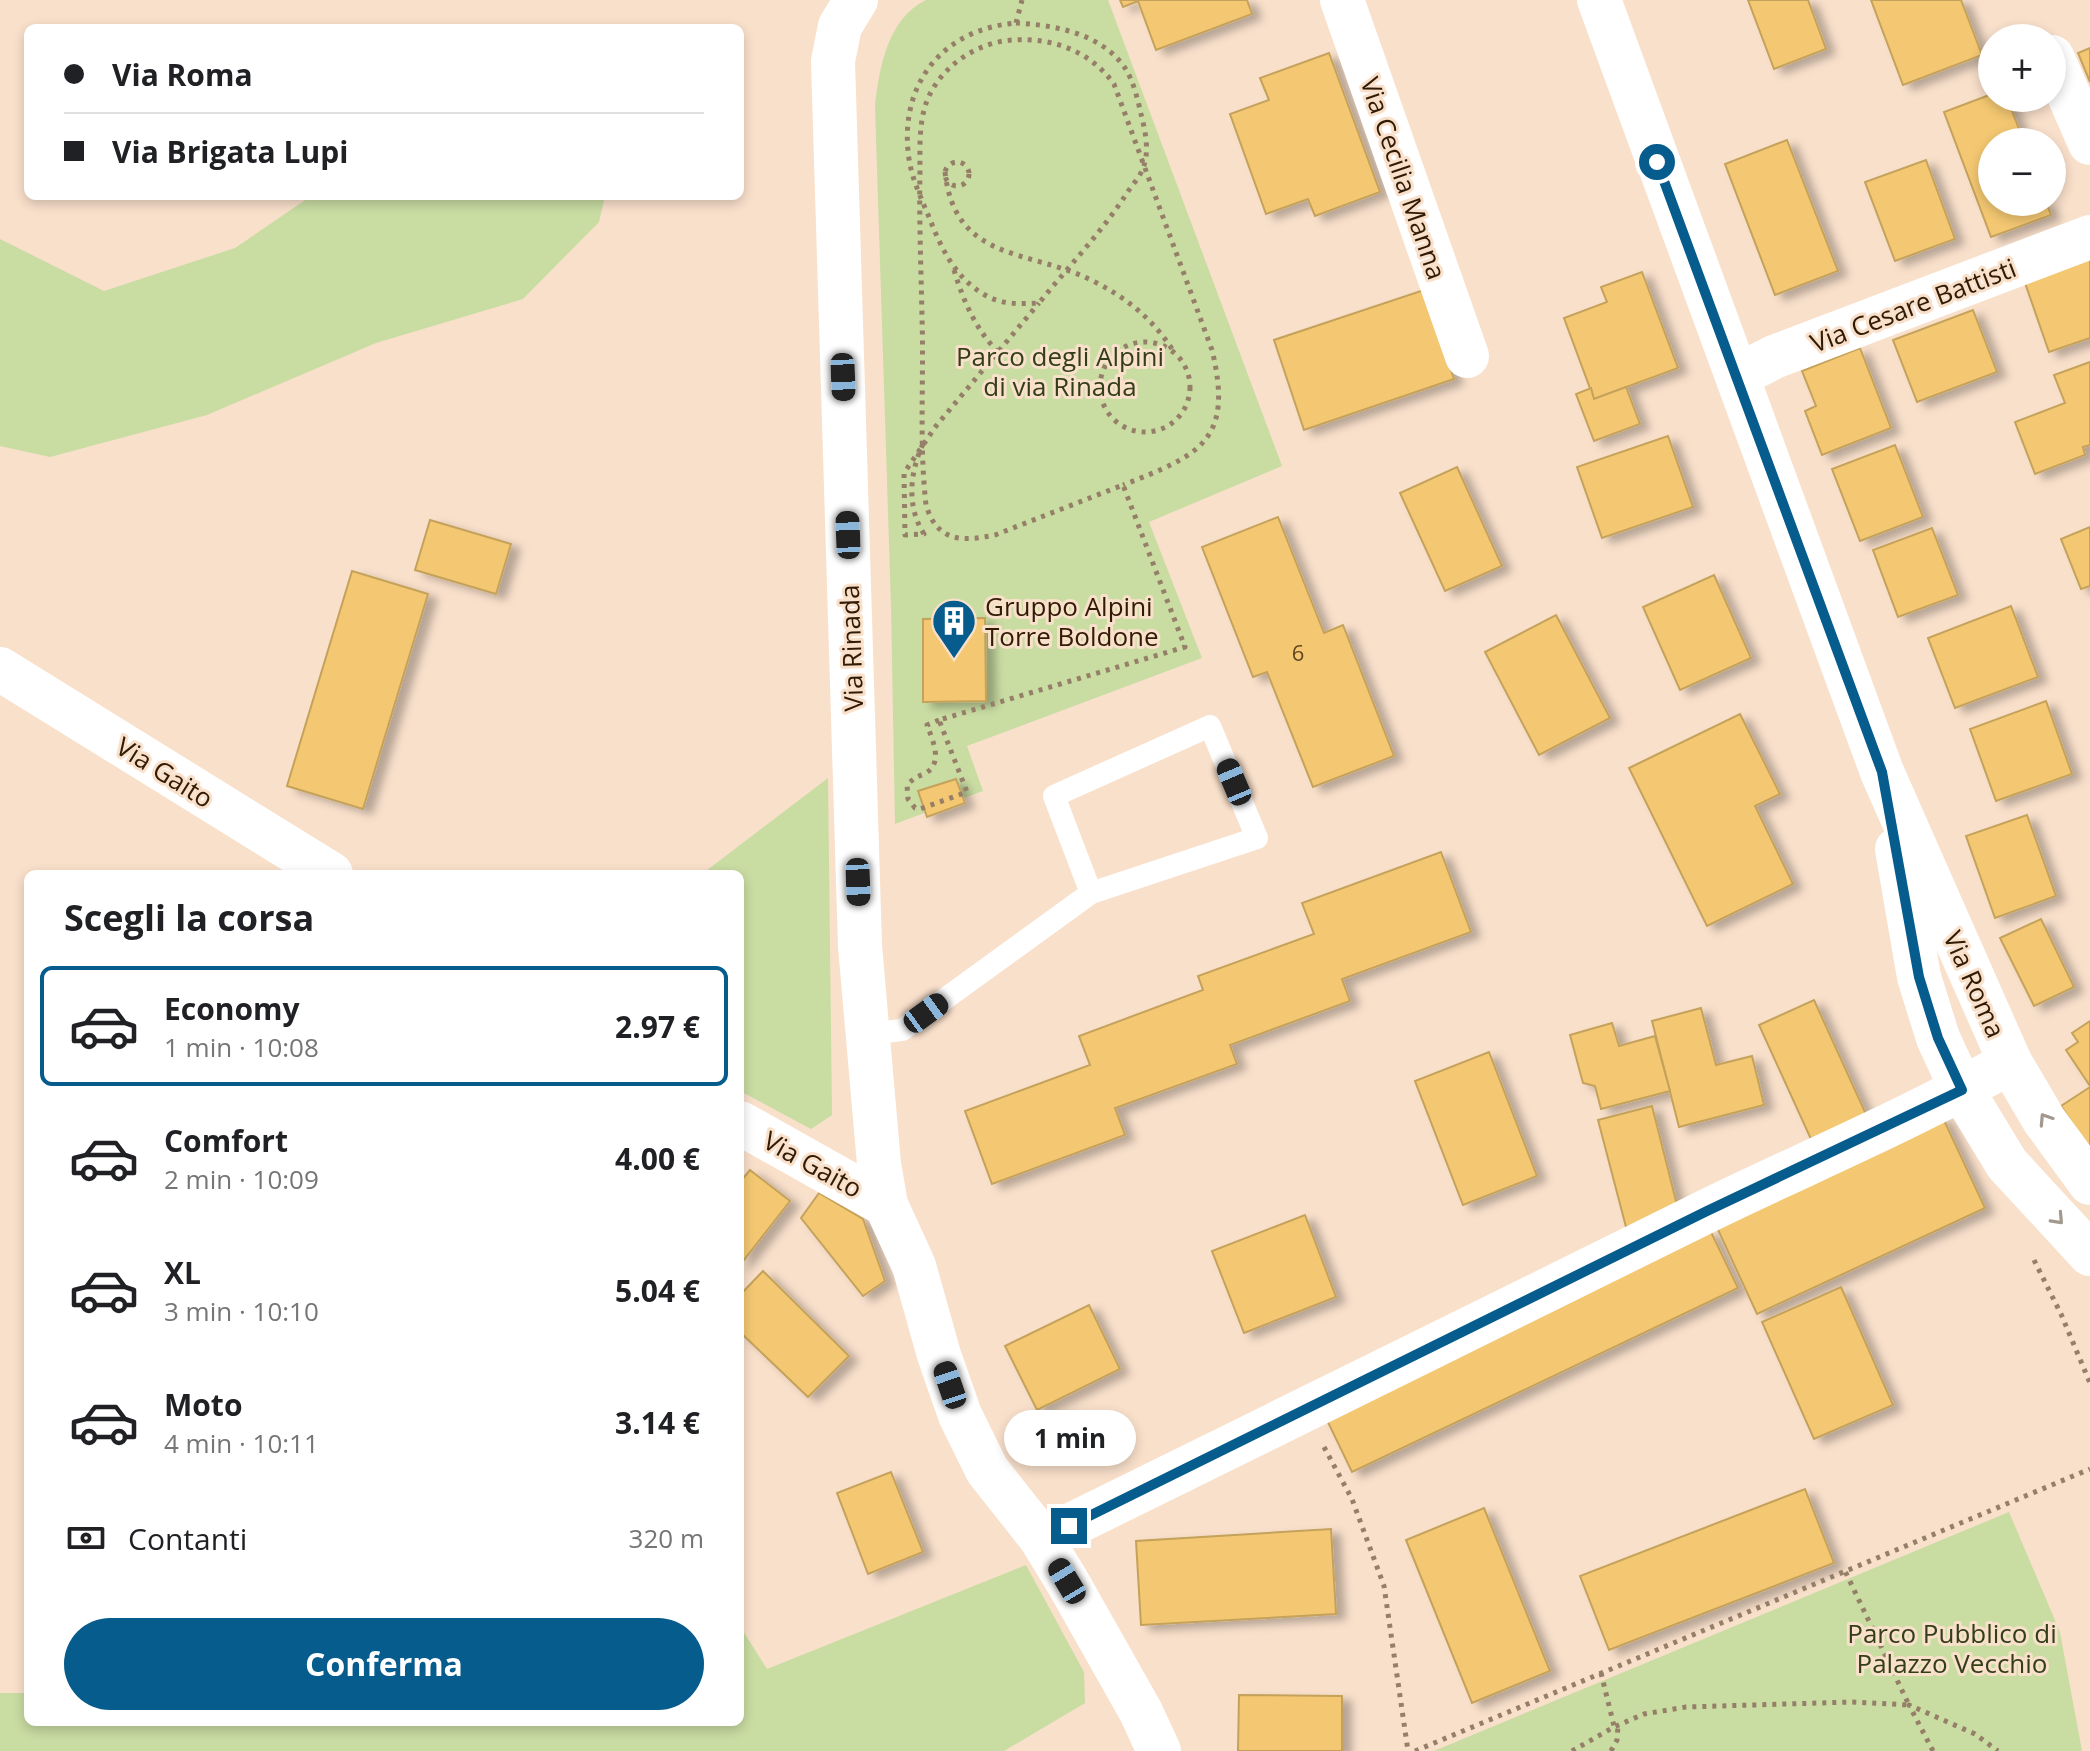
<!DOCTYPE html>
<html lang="it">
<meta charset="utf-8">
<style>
:root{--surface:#fff;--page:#f6f6f6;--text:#202124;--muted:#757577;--line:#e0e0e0;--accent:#055c8d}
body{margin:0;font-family:"Open Sans",sans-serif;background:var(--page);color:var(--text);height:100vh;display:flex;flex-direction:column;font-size:30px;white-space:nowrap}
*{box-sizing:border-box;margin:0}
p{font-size:26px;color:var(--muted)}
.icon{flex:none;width:44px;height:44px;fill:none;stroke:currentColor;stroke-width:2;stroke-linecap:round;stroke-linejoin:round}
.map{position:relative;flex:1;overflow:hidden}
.sheet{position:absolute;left:24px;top:870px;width:720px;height:856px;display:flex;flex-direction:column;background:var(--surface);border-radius:12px;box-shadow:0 4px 12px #0003}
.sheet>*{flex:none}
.top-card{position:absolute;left:24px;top:24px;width:720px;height:176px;border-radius:12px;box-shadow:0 4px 12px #0003;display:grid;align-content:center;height:176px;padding:0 40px;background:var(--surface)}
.controls{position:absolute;left:1978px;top:24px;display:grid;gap:16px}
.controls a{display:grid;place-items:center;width:88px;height:88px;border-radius:50%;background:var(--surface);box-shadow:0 4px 12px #0003;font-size:40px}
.end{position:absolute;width:36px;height:36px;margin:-18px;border:10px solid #055c8d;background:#fff;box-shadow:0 0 0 4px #fff}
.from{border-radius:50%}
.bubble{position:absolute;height:56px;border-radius:28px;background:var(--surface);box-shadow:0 4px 12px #0003;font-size:26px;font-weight:700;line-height:56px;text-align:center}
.car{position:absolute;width:24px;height:48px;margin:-24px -12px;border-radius:10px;box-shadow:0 0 6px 2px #0007;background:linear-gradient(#222 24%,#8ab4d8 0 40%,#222 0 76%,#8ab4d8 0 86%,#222 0)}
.top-card b{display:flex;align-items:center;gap:28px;height:76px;font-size:30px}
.top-card b+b{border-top:2px solid var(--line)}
.top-card i{width:20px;height:20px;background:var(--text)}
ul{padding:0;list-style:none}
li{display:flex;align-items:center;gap:24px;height:120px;margin:0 16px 12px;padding:0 24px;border:4px solid transparent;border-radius:12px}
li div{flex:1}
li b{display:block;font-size:30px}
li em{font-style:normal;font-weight:700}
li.on{border-color:var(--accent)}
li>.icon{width:72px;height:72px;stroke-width:1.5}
h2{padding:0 40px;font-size:36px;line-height:96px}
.pay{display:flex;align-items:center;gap:20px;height:88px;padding:0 40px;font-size:30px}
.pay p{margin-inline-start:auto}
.action{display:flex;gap:16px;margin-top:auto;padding:16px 40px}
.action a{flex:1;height:92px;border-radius:48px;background:var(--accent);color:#fff;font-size:32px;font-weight:700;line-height:92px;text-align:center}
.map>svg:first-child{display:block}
</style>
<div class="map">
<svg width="2090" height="1751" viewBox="0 0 2090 1751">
<defs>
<filter id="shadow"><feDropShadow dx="9" dy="5" stdDeviation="4" flood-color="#0004"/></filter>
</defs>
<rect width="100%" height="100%" fill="#f9e0cb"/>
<!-- green -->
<g fill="#c9dca2">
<path d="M926,0H1108L1282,466L1149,522L1202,658L967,746L983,791L895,824L891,606L875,106C879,68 888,18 926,0Z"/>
<path d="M311,196H605L599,222L523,299L376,343L207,415L50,457L0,446V239L104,291L235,248Z"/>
<path d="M828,778L832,1115L811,1129L740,1091V874H702Z"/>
<path d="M2009,1512L2060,1632L2082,1751H1434Z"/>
<path d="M1026,1565L1084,1672L1085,1703L1004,1751H0V1693H28V1722H740V1626L767,1669Z"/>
</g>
<!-- building -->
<g fill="#f4c872" stroke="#c5a25b" stroke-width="2" filter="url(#shadow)">
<path d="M1120,0H1247L1252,14L1156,50L1138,1L1123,7Z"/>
<path d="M1748,0H1808L1826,49L1774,69Z"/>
<path d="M1871,0H1961L1982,55L1903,85Z"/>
<path d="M2090,48V82L2078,53Z"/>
<path d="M1329,53L1380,192L1315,216L1308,199L1266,214L1230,114L1269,100L1260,78Z"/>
<path d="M1992,94V98H2007L2024,142H1992V202H2046L2051,215L1991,237L1944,112Z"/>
<path d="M1787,140L1838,271L1775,295L1725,164Z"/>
<path d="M1926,160L1955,239L1895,261L1865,182Z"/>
<path d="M2090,257V338L2049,352L2024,280Z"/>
<path d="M1642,272L1678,368L1594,399L1564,318L1607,302L1601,287Z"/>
<path d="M1424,290L1454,379L1304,430L1274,340Z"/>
<path d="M1973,310L1997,372L1917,402L1893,340Z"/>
<path d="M1860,348L1891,428L1822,455L1805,411L1816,406L1802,371Z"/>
<path d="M2090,362V445L2083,447L2085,455L2035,474L2015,422L2065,403L2054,375Z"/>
<path d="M1626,387L1640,424L1594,441L1576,394L1591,388L1594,399Z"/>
<path d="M1668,436L1693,507L1602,538L1577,467Z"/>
<path d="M1895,445L1923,517L1860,541L1832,469Z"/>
<path d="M1457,467L1502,566L1445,591L1400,493Z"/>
<path d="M1278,517L1324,633L1343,625L1394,756L1313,787L1267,672L1253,677L1202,547Z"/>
<path d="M430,520L511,544L496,594L415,570Z"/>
<path d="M2090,527V586L2081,589L2061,539Z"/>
<path d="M1932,528L1958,595L1898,617L1873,550Z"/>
<path d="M352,571L428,594L363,809L287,786Z"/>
<path d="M1714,575L1751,658L1680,690L1643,607Z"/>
<path d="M2011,606L2038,677L1955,708L1928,638Z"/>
<path d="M1556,615L1610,718L1539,755L1485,652Z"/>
<path d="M985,618L986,701L923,702V619Z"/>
<path d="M2046,701L2072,774L1996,801L1970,729Z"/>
<path d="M1740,714L1780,794L1755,806L1793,884L1707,926L1629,768Z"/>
<path d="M956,779L965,803L927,817L918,791Z"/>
<path d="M2027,815L2056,896L1995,918L1966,836Z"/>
<path d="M1441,852L1471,932L1342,979L1350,1001L1230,1045L1237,1064L1115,1108L1125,1135L992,1184L965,1111L1090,1065L1079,1036L1203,990L1198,976L1314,934L1302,903Z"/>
<path d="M2041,919L2074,987L2034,1006L2000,938Z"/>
<path d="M1814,1000L1870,1123L1815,1148L1759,1025Z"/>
<path d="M1701,1008L1716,1065L1752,1056L1764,1105L1679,1127L1652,1021Z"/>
<path d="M2090,1021V1086L2066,1050L2078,1042L2072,1033Z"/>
<path d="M1612,1023L1619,1046L1655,1036L1670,1091L1601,1109L1595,1086L1583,1083L1570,1035Z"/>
<path d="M1489,1052L1537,1176L1463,1205L1415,1081Z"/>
<path d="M2090,1087V1150L2061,1106Z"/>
<path d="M1652,1106L1679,1213L1626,1227L1598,1120Z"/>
<path d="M1942,1116L1985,1208L1757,1314L1714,1221Z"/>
<path d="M750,1170L790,1201L740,1265V1182Z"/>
<path d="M819,1193L863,1219L885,1281L863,1296L801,1218Z"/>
<path d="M1305,1215L1336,1297L1244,1333L1212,1251Z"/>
<path d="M1710,1230L1738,1288L1352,1472L1324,1414Z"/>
<path d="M763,1271L849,1356L808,1397L740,1332V1295Z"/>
<path d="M1841,1287L1893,1405L1814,1439L1762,1322Z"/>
<path d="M1089,1305L1120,1369L1037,1410L1005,1346Z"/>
<path d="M891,1472L923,1552L868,1574L837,1493Z"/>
<path d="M1805,1489L1834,1563L1609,1650L1580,1576Z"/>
<path d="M1484,1508L1550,1671L1472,1703L1406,1540Z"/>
<path d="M1331,1529L1336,1614L1141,1625L1136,1541Z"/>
<path d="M1239,1695L1342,1696V1751H1238Z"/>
</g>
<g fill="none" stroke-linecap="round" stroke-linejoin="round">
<!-- path -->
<g stroke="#967f69" stroke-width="5" stroke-dasharray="4 6" stroke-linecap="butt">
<path d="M1016,23C1054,25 1101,33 1125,68C1133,80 1138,100 1141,114C1145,130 1150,151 1143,168C1140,177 1132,185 1127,193C1101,233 1069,266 1039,303C1021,304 1002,305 985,295C955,278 941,248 929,217C921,198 912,179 909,159C898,85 942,29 1016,23Z"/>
<path d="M1016,23L1022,0"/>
<circle cx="957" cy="174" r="12"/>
<path d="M945,172C955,262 1028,249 1091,280C1126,297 1153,319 1174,352"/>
<path d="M954,270C963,300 975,328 997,351"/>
<circle cx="1145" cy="387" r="45"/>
<path d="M923,444C910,472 906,506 924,534L905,535L904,473L936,426L1039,303"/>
<path d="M939,720L927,725C933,741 944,764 924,774C916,777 913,779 907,785L908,799L915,808L920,809L967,792L939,720L1185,647L1123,485L995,535C962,542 937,542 926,505C919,443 924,379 922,317C921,268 919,219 920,171C920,151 919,130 924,110C934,71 974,42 1013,40C1053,37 1091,52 1114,84L1212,350C1234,441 1200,455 1123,485"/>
<path d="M2034,1260L2061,1314L2090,1383"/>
<path d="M1324,1447L1352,1499L1384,1586L1408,1751"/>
<path d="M1601,1673L1614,1726"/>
<path d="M1415,1751L2090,1469"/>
<path d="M1572,1751L1614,1727L1644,1714L1686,1707L1852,1702L1909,1705L1845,1571"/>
<path d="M1611,1751L1617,1740L1618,1725"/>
<path d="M1933,1751L1909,1705L1975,1734L1998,1751"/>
</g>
<!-- lane -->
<path stroke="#fff" stroke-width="22" d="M867,1034L902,1030L1091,893L1257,838L1210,726L1054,796L1091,893"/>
<!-- street -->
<g stroke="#fff" stroke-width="44">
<path d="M856,0L840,26L833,61L860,946L879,1164L886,1205L914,1266L939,1355L960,1415L987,1470L1040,1537L1067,1581L1141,1712L1159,1751"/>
<path d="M1342,0L1467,356"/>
<path d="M1599,0L1882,772L2010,1062L2044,1120L2090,1183"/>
<path d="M2052,57L2090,143"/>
<path d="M1737,376L1774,357L2090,237"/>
<path d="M0,669L331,874"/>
<path d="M1897,849L1919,977L1938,1038L1962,1090L2007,1164L2090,1254"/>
<path d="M740,1123L886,1205"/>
<path d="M1040,1537L1069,1526C1281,1423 1493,1316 1705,1212C1807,1162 1912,1119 2010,1062"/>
</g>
</g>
<!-- one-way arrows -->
<defs><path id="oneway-chevron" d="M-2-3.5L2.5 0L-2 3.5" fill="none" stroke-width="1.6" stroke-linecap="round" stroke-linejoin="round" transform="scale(2)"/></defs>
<g stroke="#a2988e">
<use href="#oneway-chevron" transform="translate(2045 1119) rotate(-123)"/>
<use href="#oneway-chevron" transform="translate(2058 1219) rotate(47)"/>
</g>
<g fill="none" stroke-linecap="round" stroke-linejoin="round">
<!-- route -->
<path stroke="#055c8d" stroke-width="10" d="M1069,1526L1707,1211L1962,1090L1938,1038L1919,977L1882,772L1657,162"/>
</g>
<!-- icons -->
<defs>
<g id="building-pin" transform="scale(2.3)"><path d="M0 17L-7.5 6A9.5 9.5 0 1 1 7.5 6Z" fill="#055c8d" stroke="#f9e0cb"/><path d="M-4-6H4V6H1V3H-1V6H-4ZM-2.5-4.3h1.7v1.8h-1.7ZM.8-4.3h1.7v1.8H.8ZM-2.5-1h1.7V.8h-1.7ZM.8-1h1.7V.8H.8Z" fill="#fff"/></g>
</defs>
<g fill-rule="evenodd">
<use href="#building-pin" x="954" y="621"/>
</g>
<g text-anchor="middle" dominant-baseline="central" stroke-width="6" stroke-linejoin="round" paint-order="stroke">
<!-- number labels -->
<g font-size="22" fill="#624620">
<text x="1298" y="652">6</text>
</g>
<!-- street labels -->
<g font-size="26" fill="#311b05" stroke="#f9e0cb">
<text transform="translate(1404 178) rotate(71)">Via Cecilia Manna</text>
<text transform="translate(1913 305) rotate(-21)">Via Cesare Battisti</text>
<text transform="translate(851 648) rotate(-92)">Via Rinada</text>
<text transform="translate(165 772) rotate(32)">Via Gaito</text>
<text transform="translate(1975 984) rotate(66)">Via Roma</text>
<text transform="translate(813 1164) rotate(29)">Via Gaito</text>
</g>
<!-- park labels -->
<g font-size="26" fill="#333e19" stroke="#f9e0cb">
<text x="1060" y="356">Parco degli Alpini<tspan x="1060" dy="30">di via Rinada</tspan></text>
<text x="1952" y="1633">Parco Pubblico di<tspan x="1952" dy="30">Palazzo Vecchio</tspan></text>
</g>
<!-- poi labels -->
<g font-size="26" fill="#311b05" stroke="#f9e0cb" text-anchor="start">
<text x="985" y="606">Gruppo Alpini<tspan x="985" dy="30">Torre Boldone</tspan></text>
</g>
</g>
</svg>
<div class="controls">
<a>+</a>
<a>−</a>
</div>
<i class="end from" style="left:1657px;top:162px"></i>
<i class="end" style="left:1069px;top:1526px"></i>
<div class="bubble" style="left:1004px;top:1410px;width:132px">1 min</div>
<i class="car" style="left:843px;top:377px;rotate:178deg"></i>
<i class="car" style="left:848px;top:535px;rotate:358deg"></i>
<i class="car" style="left:1234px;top:782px;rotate:337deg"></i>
<i class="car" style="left:858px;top:882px;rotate:178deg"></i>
<i class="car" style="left:926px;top:1013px;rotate:54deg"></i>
<i class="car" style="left:950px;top:1385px;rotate:341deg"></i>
<i class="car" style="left:1067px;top:1581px;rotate:329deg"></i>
<div class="top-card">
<b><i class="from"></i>Via Roma</b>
<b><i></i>Via Brigata Lupi</b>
</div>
<section class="sheet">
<h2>Scegli la corsa</h2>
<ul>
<li class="on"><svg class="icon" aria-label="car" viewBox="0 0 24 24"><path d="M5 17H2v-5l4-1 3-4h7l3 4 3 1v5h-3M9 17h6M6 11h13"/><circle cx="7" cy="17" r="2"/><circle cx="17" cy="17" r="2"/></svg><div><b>Economy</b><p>1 min · 10:08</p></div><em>2.97 €</em></li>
<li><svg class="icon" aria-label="car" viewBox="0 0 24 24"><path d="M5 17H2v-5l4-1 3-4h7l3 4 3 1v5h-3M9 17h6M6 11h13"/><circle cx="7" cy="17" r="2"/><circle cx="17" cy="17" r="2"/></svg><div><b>Comfort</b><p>2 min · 10:09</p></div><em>4.00 €</em></li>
<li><svg class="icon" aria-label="car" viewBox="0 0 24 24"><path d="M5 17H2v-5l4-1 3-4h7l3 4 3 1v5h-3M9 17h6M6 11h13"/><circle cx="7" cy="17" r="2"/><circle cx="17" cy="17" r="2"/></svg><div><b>XL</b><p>3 min · 10:10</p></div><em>5.04 €</em></li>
<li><svg class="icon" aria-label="car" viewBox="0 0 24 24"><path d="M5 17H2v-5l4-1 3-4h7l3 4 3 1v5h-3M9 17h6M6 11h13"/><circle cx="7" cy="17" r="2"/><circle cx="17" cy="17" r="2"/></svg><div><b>Moto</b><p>4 min · 10:11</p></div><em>3.14 €</em></li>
</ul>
<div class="pay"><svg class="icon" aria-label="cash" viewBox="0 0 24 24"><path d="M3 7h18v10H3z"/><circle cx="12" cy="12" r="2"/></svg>Contanti<p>320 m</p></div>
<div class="action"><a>Conferma</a></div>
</section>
</div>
